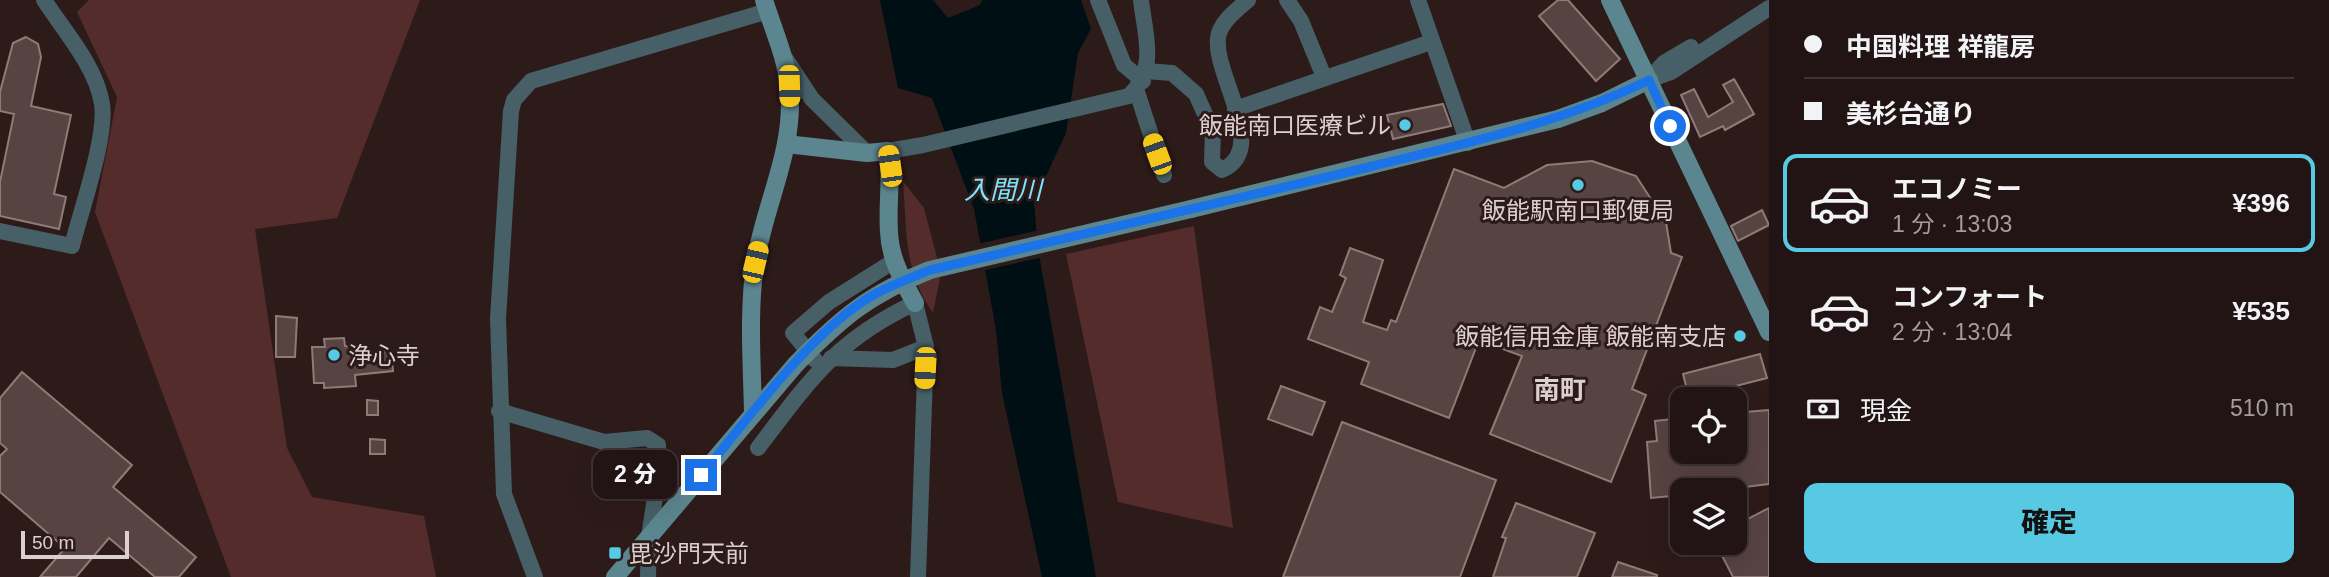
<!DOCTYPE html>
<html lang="ja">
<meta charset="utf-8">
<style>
:root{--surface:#221414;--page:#2e2122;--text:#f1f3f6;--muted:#a29ea0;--line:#3f3334;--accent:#58c9e3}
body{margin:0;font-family:Helvetica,"Noto Sans JP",sans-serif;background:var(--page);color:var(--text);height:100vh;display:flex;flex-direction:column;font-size:26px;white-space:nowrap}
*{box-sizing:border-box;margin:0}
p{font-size:23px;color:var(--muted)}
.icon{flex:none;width:38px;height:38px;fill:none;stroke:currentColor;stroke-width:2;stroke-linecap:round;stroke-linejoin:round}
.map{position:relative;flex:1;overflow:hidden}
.panel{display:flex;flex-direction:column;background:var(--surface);width:560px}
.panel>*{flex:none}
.hud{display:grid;align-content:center;height:154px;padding:0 35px;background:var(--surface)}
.buttons{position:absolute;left:1670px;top:387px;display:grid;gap:14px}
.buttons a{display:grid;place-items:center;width:77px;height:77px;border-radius:14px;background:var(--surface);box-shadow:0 7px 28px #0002,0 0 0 2px var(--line);font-size:35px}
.scale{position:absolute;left:21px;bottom:18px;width:108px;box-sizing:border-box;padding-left:7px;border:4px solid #dccfcf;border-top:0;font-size:19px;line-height:24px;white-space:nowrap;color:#dccfcf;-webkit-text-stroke:5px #2d1b1a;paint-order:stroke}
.end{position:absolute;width:32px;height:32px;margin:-16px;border:9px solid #1a73e8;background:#fff;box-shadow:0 0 0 4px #fff}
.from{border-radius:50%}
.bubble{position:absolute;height:49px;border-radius:14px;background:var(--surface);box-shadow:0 7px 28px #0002,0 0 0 2px var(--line);font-size:23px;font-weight:800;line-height:49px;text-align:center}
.car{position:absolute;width:21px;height:42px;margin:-21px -10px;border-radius:9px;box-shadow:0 0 5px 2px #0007;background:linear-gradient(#f5c518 24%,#345 0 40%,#f5c518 0 76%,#345 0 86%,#f5c518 0)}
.hud b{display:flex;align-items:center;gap:24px;height:66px;font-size:26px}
.hud b+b{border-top:2px solid var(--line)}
.hud i{width:18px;height:18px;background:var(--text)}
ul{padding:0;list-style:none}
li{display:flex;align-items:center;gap:21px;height:98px;margin:0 14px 10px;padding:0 21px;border:4px solid transparent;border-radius:14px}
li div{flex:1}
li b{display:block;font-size:26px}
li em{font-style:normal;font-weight:800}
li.current{border-color:var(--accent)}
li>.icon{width:63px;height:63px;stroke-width:1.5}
.pay{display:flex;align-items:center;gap:18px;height:77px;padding:0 35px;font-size:26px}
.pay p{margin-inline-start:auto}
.action{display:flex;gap:14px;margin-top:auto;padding:14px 35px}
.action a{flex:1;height:80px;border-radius:14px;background:var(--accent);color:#111;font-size:28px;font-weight:800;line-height:80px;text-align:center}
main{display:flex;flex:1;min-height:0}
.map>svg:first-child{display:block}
</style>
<main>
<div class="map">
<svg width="1769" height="577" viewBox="0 0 1769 577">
<rect width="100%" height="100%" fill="#2d1b1a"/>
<!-- green -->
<g fill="#542c2b">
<path d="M89,0H420L337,218L255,229L287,448L312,497L424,516L436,577H231L95,212L117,97L77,12Z"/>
<path d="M903,181L924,208L941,273L933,313C903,270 907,230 903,181Z"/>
<path d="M1194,226L1233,528L1118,502L1066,254Z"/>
</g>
<!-- water -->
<path fill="#000f14" d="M880,0H933L948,18L980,5L982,0H1081L1091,29L1078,53L1066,133L1034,202L1038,249L1096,577H1042L1002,393L996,330L974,209L932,98L898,88Z"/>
<!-- pier -->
<path fill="#2d1b1a" d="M1040,230L1043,257L981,271L977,244Z"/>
<!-- building -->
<g fill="#574342" stroke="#907a78" stroke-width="2">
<path d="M1558,0H1568L1620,59L1596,81L1539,16Z"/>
<path d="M26,37L38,44L41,57L31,106L71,115L54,194L66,197L59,229L0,216V182L14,114L0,111V92L13,43Z"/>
<path d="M1734,79L1754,114L1725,130L1723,126L1700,137L1681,95L1694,89L1708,117L1733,102L1723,85Z"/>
<path d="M1443,104L1451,126L1393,139L1387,115Z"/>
<path d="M1592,161L1636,176L1666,222L1671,253L1682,257L1632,389L1646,395L1611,482L1490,434L1522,356L1479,340L1449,418L1361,384L1369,362L1308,339L1320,307L1332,312L1346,278L1340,275L1350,248L1383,260L1363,322L1387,330L1391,320L1396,322L1454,169L1504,188L1547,165Z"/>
<path d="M1762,210L1769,225L1738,241L1731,226Z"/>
<path d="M276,316L297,318L295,357H276Z"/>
<path d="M344,338L345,346L355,347V353L391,351L393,371L355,375L356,386L324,388V383H314L312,347H325L324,339Z"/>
<path d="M1760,354L1767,378L1689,398L1683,374Z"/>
<path d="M22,372L132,465L113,487L196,557L179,577H155L109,538L76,577H40L65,548L0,492V456L7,449L0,443V398Z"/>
<path d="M1281,386L1325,402L1312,435L1268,419Z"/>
<path d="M367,400L378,401V415H367Z"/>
<path d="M1769,410V484L1721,490H1682V495L1651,498L1647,442L1657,441L1655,421L1682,418V452H1734V413Z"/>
<path d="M1342,422L1496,480L1460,577H1283Z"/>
<path d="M370,439L385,440V454H370Z"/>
<path d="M1516,503L1595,533L1577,577H1493L1506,538L1502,537Z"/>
<path d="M1769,508V577H1733L1715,542H1734V526Z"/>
<path d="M1618,562L1657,575V577H1612Z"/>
</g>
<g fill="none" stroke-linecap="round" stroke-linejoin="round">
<!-- street -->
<g stroke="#476067" stroke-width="16">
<path d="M1098,0L1124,65L1143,81"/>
<path d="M1287,0L1301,21L1324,77"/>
<path d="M1418,0L1468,143"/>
<path d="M785,58L812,99L867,153"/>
<path d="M1146,71L1172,73L1196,94L1213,132L1212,162L1222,170C1272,148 1208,68 1219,33C1224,19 1238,9 1248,0"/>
<path d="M1650,78L1664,63L1691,47"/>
<path d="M1649,80L1671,72L1769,8"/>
<path d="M1136,89L1164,175"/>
<path d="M1235,109L1431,42"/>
<path d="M888,151L923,145L1129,96C1158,68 1145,36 1141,0"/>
<path d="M0,231L72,246C81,210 107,137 102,104C96,66 64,31 44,0"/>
<path d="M831,358L893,360L926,347"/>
<path d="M815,360L793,333L829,302L894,261"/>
<path d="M499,411L604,442L647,438L658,445V477L649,537L648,577"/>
<path d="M758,448C809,381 836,340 915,303L926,347L918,577"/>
<path d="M535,577L504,494L498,319L511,111L514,100L531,81L768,11"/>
</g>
<!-- secondary -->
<g stroke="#5b858f" stroke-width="18">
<path d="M1610,0L1769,332"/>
<path d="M786,144L867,153L888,151C892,180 887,204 889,232C890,259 903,281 915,303"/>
<path d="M1191,209L1558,119L1602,103L1649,80"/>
<path d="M753,413C752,364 748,313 755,264C764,205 796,148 789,87C786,57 773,29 764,0"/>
<path d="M615,577L796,364"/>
</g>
<!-- secondary-bridge -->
<path stroke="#5b858f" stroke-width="18" d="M796,364C841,318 869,294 930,270L1191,209"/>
</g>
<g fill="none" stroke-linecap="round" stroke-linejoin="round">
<!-- route -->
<path stroke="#1a73e8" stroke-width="9" d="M701,475C747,421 803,342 862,302C883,288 906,280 930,270C1074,235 1220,203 1365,168C1462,144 1559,124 1649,80L1670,126"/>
</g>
<!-- markers -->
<g fill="#58c9e3" stroke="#2d1b1a" stroke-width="2.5">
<circle cx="1405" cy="125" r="7"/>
<circle cx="1578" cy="185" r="7"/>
<circle cx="1740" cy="336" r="7"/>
<circle cx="334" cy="355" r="7"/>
<rect x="608" y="546" width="14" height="14" rx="3.5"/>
</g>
<g text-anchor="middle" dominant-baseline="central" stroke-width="6" stroke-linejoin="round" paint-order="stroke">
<!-- poi labels -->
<g font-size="24" fill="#dccfcf" stroke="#2d1b1a" text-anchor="end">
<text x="1391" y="125">飯能南口医療ビル</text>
<text x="1578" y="210" text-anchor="middle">飯能駅南口郵便局</text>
<text x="1726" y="336">飯能信用金庫 飯能南支店</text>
<text x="348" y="355" text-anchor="start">浄心寺</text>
<text x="629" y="553" text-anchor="start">毘沙門天前</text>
</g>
<!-- water labels -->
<g font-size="26" font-style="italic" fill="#7ee3fc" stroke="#2d1b1a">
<text x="1003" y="190">入間川</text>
</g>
<!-- neighbourhood labels -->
<g font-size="26" font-weight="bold" fill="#dccfcf" stroke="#2d1b1a">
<text x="1560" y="390">南町</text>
</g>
</g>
</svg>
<div class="buttons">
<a><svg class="icon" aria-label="locate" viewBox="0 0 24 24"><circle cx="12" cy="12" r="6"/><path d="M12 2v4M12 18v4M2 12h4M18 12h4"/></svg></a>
<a><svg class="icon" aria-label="layers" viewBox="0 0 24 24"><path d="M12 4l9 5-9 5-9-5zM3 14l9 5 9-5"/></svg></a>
</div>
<div class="scale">50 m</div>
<i class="end from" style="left:1670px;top:126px"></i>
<i class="end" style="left:701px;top:475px"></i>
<div class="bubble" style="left:593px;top:450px;width:84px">2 分</div>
<i class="car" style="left:789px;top:86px;rotate:178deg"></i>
<i class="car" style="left:1157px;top:154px;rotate:340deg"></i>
<i class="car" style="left:890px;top:166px;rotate:352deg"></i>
<i class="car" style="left:755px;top:262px;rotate:13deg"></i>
<i class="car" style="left:925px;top:368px;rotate:183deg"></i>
</div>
<section class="panel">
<div class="hud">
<b><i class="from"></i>中国料理 祥龍房</b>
<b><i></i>美杉台通り</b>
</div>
<ul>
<li class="current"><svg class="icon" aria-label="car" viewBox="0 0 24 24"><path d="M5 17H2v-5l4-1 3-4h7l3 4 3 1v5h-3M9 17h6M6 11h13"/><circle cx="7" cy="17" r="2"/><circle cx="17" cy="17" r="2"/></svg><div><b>エコノミー</b><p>1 分 · 13:03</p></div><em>¥396</em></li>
<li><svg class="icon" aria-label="car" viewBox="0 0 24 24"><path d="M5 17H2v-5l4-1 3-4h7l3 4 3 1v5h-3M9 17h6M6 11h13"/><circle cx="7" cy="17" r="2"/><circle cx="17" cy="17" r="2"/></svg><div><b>コンフォート</b><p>2 分 · 13:04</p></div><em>¥535</em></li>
</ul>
<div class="pay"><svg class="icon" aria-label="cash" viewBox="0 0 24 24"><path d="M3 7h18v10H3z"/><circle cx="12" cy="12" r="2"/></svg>現金<p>510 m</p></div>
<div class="action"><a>確定</a></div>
</section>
</main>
